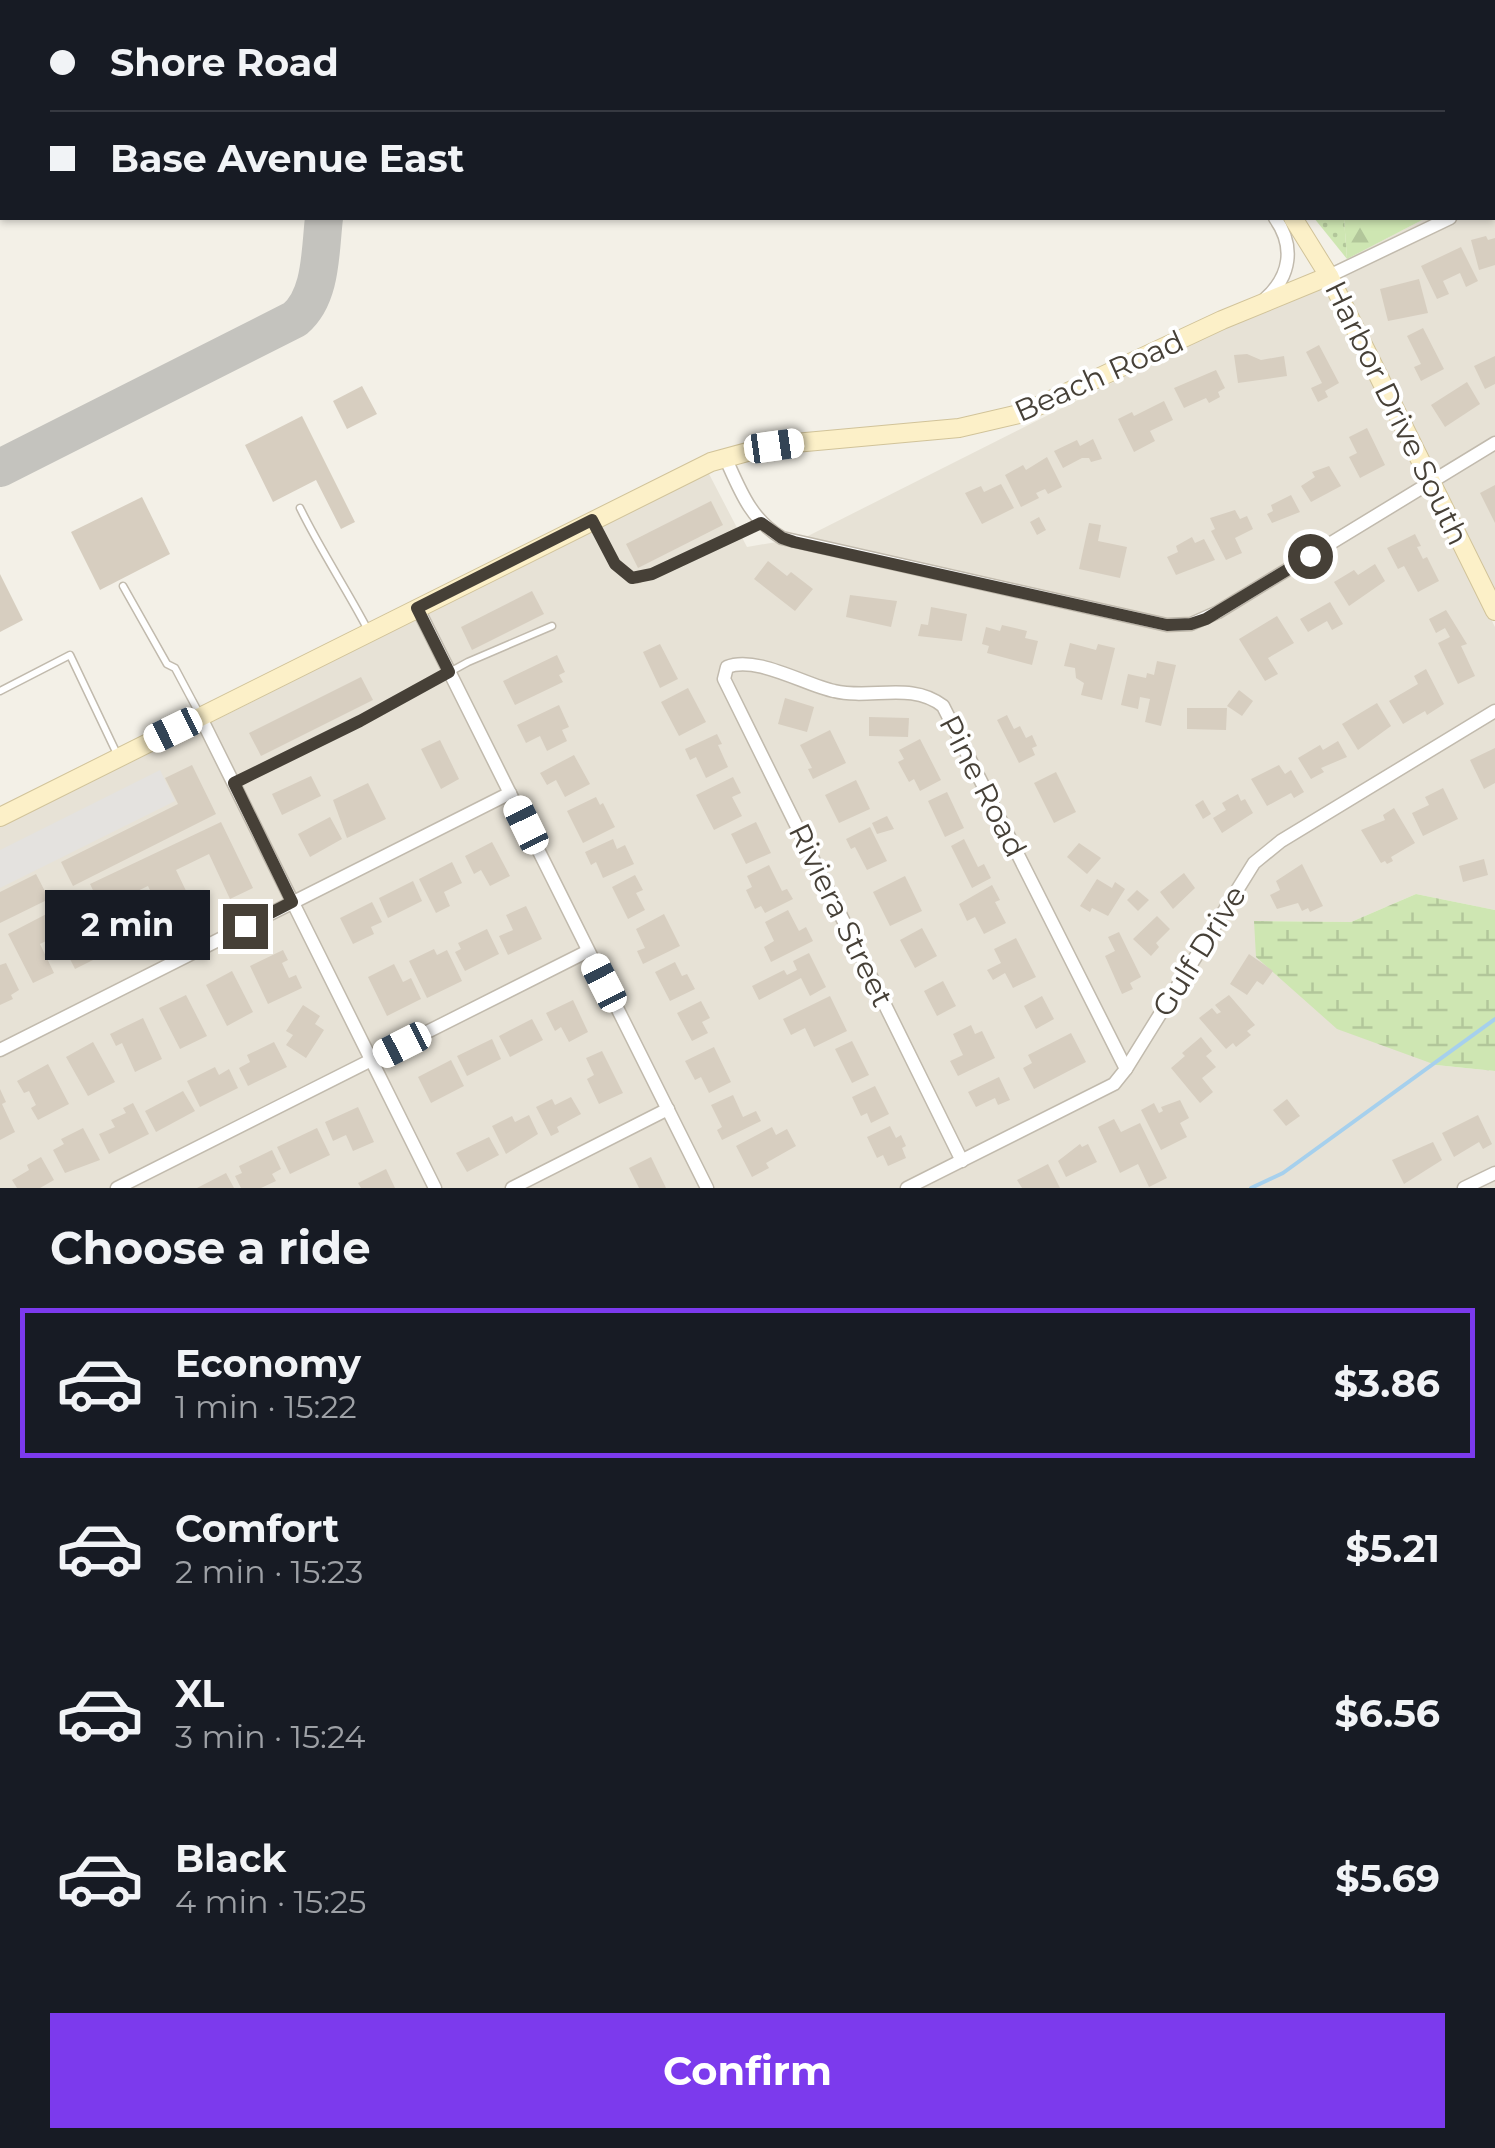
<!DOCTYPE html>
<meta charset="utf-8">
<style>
:root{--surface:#171b24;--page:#20242c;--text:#f1f3f6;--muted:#9ea1a6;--line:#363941;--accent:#7c3aed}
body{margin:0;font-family:Montserrat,sans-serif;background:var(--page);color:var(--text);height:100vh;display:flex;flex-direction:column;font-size:38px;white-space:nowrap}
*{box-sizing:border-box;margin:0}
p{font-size:32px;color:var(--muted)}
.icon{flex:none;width:55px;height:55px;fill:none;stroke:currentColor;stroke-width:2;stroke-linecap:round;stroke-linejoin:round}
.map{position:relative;height:1188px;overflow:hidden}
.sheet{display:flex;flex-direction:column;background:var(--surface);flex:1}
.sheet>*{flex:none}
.guide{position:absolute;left:0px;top:0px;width:1495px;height:220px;box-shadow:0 2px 8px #0004;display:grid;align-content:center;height:220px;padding:0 50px;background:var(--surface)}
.end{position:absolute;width:45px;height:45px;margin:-22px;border:12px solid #464037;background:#fff;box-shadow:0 0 0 5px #fff}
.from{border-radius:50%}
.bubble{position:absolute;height:70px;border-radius:0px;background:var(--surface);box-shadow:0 2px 8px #0004;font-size:32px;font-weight:700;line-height:70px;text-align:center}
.car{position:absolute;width:30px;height:60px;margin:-30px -15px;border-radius:12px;box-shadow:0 0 8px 2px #0007;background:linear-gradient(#fff 24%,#345 0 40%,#fff 0 76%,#345 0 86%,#fff 0)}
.guide b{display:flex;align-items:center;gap:35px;height:95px;font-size:38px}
.guide b+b{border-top:2px solid var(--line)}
.guide i{width:25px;height:25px;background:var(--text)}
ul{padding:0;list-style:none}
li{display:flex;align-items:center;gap:30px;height:150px;margin:0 20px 15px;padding:0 30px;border:5px solid transparent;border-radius:0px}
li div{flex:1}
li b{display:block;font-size:38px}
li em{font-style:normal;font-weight:700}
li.current{border-color:var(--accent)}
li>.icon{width:90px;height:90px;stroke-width:1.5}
h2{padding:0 50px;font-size:45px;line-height:120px}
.button{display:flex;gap:20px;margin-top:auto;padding:20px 50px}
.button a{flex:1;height:115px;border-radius:0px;background:var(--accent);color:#fff;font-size:40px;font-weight:700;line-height:115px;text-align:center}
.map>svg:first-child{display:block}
</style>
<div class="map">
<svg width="1495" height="1188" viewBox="0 0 1495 1188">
<defs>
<pattern id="forest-firs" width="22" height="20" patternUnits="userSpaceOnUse" patternTransform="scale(2.5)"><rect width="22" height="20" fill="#cee6b2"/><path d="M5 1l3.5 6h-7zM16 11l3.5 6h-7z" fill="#b2c69a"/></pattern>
<pattern id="wetland-marsh" width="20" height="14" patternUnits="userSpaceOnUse" patternTransform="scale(2.5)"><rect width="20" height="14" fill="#cee6b2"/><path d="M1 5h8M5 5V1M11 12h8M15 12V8" fill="none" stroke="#b2c69a"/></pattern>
<pattern id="park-dots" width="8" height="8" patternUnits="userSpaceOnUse" patternTransform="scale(2.5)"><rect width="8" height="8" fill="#cee6b2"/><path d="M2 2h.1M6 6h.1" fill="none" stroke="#b2c69a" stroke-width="1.8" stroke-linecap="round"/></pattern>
</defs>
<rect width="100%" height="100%" fill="#f3f0e7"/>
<!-- residential -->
<g fill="#e7e2d6">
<path d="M1495,181V595L1333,266L1426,218H1492Z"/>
<path d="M1326,286L1495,627V910L1416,894L1351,922L1254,921L1436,1065L1495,1071V1188H0V826L708,472L747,547L806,537L1191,343Z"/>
</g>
<!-- forest -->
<path fill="url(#forest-firs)" d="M1344,218H1426L1347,259Z"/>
<!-- wetland -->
<path fill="url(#wetland-marsh)" d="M1416,894L1495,910V1071L1436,1065L1337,1029L1256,957L1254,921L1351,922Z"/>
<!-- park -->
<path fill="url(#park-dots)" d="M1314,218H1344L1347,259Z"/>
<!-- parking -->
<path fill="#e4e2df" d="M160,770L175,801L0,888V850Z"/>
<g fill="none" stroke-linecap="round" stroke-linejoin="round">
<!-- stream -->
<path stroke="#a6d0ed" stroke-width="4" d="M1251,1188L1283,1173L1495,1019"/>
<!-- taxiway -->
<g stroke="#c4c3be" stroke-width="38">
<path d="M354,2V0"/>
<path d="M0,468L295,319C322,296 320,251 324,218"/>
</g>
</g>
<!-- building -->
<g fill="#d7cec0">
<path d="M1486,236L1488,240L1495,238V265L1479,270L1471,240Z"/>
<path d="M1461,247L1478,281L1466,287L1460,273L1443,281L1449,294L1437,299L1421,266Z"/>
<path d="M1419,279L1428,313L1388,321L1380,289Z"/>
<path d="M1423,328L1444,369L1421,381L1414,367L1421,364L1407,336Z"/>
<path d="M1319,345L1339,383L1325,391L1328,397L1318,402L1311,388L1322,383L1306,352Z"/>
<path d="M1247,354L1261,360L1284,356L1287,376L1238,383L1234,355Z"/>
<path d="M1495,356V384L1485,389L1474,366Z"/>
<path d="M1216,370L1225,388L1218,392L1220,397L1209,403L1206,398L1184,408L1174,388Z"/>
<path d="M1467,382L1480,404L1445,427L1431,405Z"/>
<path d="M362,386L377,414L347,429L333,401Z"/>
<path d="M1164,401L1173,420L1150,431L1155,441L1134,452L1118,419L1132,412L1134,416Z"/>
<path d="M302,416L355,522L341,529L316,480L273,502L245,445Z"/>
<path d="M1367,428L1385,465L1360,478L1349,457L1357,453L1349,437Z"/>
<path d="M1093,439L1102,459L1091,462L1089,458H1082L1063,468L1054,451L1077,440L1080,446Z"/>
<path d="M1047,457L1062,487L1048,494L1045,489L1036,493L1039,498L1021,507L1005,475L1023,465L1026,470Z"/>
<path d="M1329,466L1341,486L1311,502L1301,486L1315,477L1312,472Z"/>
<path d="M1001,484L1014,508L982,524L965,493L981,486L984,492Z"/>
<path d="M1495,485V523L1480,493Z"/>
<path d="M1291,495L1300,512L1272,523L1267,514L1273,511L1271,505Z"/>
<path d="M142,497L170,554L100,590L71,532Z"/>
<path d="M711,501L723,525L638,568L626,544Z"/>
<path d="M1235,510L1240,519L1247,516L1253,529L1235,538L1242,553L1226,560L1211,531L1215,529L1210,518Z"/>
<path d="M1039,517L1046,530L1037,535L1030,522Z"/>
<path d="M1089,523L1101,525L1098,541L1127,547L1120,578L1079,569Z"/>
<path d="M1415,534L1421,546L1417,547L1423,559L1427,557L1439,581L1418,592L1404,566L1398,569L1387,548Z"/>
<path d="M1192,537L1195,543L1204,539L1215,560L1176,575L1167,557L1178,552L1176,546Z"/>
<path d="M768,561L787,576L791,572L813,589L795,611L754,579Z"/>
<path d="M1375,564L1385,581L1349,606L1334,582L1354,570L1358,575Z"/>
<path d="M0,574L23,620L0,632Z"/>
<path d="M532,591L544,614L472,650L461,627Z"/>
<path d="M850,595L897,601L891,627L846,617Z"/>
<path d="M1330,602L1343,624L1332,630L1327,621L1308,632L1300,619Z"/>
<path d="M931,607L967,614L962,641L918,636L921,624L928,625Z"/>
<path d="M1446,610L1467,644L1461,646L1475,676L1458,684L1438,643L1450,637L1445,628L1436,633L1429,619Z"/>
<path d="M1277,616L1294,643L1268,658L1278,674L1265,681L1239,639Z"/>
<path d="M1002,625L1027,631L1025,638L1038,641L1032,665L987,653L989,646L982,644L986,627L1000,631Z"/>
<path d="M1070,643L1096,650L1098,644L1115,648L1102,700L1081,695L1084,683L1076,678L1075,668L1064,666Z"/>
<path d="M660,644L678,679L660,688L643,652Z"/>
<path d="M557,655L565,672L559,675L563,682L515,705L503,681Z"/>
<path d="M1157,661L1176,665L1161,726L1145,722L1150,699L1140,697L1138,709L1121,705L1128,674L1146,678L1147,673L1154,675Z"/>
<path d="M1426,669L1444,704L1427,715L1425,711L1403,724L1389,701L1418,684L1414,676Z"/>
<path d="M361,677L373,700L261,756L249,733Z"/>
<path d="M688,688L706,722L679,736L661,702Z"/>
<path d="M1239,690L1253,701L1242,716L1227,706Z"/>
<path d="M785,698L814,707L807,732L778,724Z"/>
<path d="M1377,703L1391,726L1358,750L1342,724Z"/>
<path d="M559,705L569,727L562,730L567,741L547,751L540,736L526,743L517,725Z"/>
<path d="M1187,708H1227L1226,730L1187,729Z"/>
<path d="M1007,715L1014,729L1020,726L1026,738L1032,735L1037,746L1032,748L1035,755L1019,763L997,720Z"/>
<path d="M869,717L909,718L908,737L869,736Z"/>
<path d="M830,730L846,763L813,779L808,769L812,768L800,745Z"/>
<path d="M717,734L722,744L718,745L728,767L706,778L696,757L690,760L685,749Z"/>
<path d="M920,739L941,780L920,791L914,779L909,782L898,762L904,759L899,750Z"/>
<path d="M440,740L459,779L441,789L421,749Z"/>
<path d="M1338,741L1347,757L1321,768L1324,772L1311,779L1298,758L1320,745L1323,750Z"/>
<path d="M1495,748V783L1484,789L1470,760Z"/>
<path d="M574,755L590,784L565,797L556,780L547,785L540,773Z"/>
<path d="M192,765L216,814L73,886L61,862L178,804L165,778Z"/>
<path d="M1279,765L1285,774L1291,770L1304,792L1294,798L1291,793L1267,806L1251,779Z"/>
<path d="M1056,772L1076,812L1054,823L1034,783Z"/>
<path d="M311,776L321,796L282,815L272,794Z"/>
<path d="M733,777L741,793L732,797L742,816L714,830L696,795Z"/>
<path d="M856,780L870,809L839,823L825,795Z"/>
<path d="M368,783L386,819L347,838L333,800Z"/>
<path d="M1443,788L1458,819L1423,836L1412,813L1429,805L1425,797Z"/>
<path d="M947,792L964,828L945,837L928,801Z"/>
<path d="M1238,794L1241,801L1245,799L1253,813L1222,833L1213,818L1226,810L1222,803Z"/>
<path d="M596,797L600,805L603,803L615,827L583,843L567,811Z"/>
<path d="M1203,800L1211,814L1203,819L1195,805Z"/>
<path d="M1394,808L1415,843L1391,857L1393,861L1387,864L1385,861L1381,863L1361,830L1385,820L1383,815Z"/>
<path d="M887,816L894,829L877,834L872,823Z"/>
<path d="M330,817L342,839L310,857L298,834Z"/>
<path d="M221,822L253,888L230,899L209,854L176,870L188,895L159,909L148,886L125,897L145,939L122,950L90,884Z"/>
<path d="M756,822L771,853L746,864L731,834Z"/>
<path d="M870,827L887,861L867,870L855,847L851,849L846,839Z"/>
<path d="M613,839L617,849L625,845L634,864L603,878L596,862L591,865L585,852Z"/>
<path d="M964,839L978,867L984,864L991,878L972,888L951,846Z"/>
<path d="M492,842L510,876L490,886L481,870L474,874L465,856Z"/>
<path d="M1079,843L1101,858L1087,874L1067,857Z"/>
<path d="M1484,859L1488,875L1463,882L1459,866Z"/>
<path d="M452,862L462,883L444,892L450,906L436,913L419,879Z"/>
<path d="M1302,864L1323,906L1310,912L1308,908L1302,911L1298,903L1277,909L1270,895L1280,890L1276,881Z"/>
<path d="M769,865L782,891L787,889L793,899L765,913L761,906L755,909L746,890L752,887L747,876Z"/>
<path d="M1184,873L1195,888L1173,909L1160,892Z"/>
<path d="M36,874L49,899L0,923V892Z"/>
<path d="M635,875L643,890L636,893L645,910L628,919L612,887Z"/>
<path d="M905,876L922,911L890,926L873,892Z"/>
<path d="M1097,879L1112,888L1115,882L1125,889L1108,916L1092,908L1090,912L1080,906Z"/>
<path d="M413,881L422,901L388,918L379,898Z"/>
<path d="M992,885L1000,900L995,902L1006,923L984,934L975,917L967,921L959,904Z"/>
<path d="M1137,890L1149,900L1138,911L1127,900Z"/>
<path d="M372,902L382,922L371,927L374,934L353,944L340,918Z"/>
<path d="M526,906L542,939L508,955L499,936L513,930L506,915Z"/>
<path d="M58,908L67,924L80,918L85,929L99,922L113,950L75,969L58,935L40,944L54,973L33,983L8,934Z"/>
<path d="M788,910L799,931L806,927L813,941L771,962L764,947L774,941L765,922Z"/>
<path d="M664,914L680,946L643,964L637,951L645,948L636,929Z"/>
<path d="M1157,916L1170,929L1156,943L1159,947L1151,956L1133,939Z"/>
<path d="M922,928L937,956L915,968L900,940Z"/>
<path d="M487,929L499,954L465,971L455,952L461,949L458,943Z"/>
<path d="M1119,932L1141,977L1130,983L1133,989L1122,994L1105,956L1115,951L1108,937Z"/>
<path d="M1016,938L1036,977L1013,988L1005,973L993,980L987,970L1001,963L994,949Z"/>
<path d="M434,949L437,955L447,950L462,981L427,998L409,961Z"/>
<path d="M283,950L288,960L282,963L289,978L296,975L302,988L268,1004L250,966Z"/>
<path d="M809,953L826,987L810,996L801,978L759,1000L752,986L784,970L787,975L797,970L793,961Z"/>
<path d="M1249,954L1273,971L1263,985L1257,981L1247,995L1230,984Z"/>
<path d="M675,962L682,976L687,974L695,989L670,1001L655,972Z"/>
<path d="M6,963L19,990L11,995L13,999L0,1005V965Z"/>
<path d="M394,964L403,982L411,978L421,999L387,1016L368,977Z"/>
<path d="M232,971L253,1012L227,1026L206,985Z"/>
<path d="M943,981L956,1006L937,1016L924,991Z"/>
<path d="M186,995L207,1036L180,1049L159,1008Z"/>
<path d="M1229,995L1255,1025L1247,1031L1251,1035L1236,1047L1233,1043L1226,1049L1199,1018L1212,1008L1217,1014L1221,1012L1215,1005Z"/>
<path d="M830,996L847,1031L814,1047L805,1028L791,1035L783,1019Z"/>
<path d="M1042,996L1054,1019L1036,1029L1024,1006Z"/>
<path d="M573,1000L588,1032L569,1042L561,1027L555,1031L546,1013Z"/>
<path d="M701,1001L710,1018L702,1022L708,1033L692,1041L677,1013Z"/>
<path d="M303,1005L320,1016L315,1024L324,1030L306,1058L286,1045L293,1035L286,1031Z"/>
<path d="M143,1018L162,1059L135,1072L122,1043L116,1046L110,1034Z"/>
<path d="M532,1019L543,1040L510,1057L499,1036Z"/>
<path d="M971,1025L975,1034L982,1031L995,1058L958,1076L950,1061L963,1055L953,1034Z"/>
<path d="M1071,1033L1086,1062L1034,1089L1023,1068L1032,1063L1028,1055Z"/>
<path d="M1201,1037L1212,1051L1206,1056L1216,1067L1202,1078L1213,1092L1200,1103L1171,1068L1185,1056L1182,1053Z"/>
<path d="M492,1039L501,1059L467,1076L457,1056Z"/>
<path d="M852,1041L869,1075L852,1083L835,1049Z"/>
<path d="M93,1042L115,1082L88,1096L66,1057Z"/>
<path d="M274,1042L287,1067L248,1086L239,1068L250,1062L247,1055Z"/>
<path d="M714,1047L731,1082L709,1093L701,1077L695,1080L685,1061Z"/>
<path d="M602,1051L623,1093L599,1104L587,1079L594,1075L586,1058Z"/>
<path d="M451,1060L464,1086L431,1103L418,1077Z"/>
<path d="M48,1064L69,1104L38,1120L31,1108L36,1105L29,1091L24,1093L17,1081Z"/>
<path d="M215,1067L219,1075L229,1069L238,1088L200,1107L187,1081Z"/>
<path d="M999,1077L1010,1100L998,1105L995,1098L976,1107L968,1092Z"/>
<path d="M875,1086L889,1114L871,1123L867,1113L861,1116L852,1097Z"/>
<path d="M0,1089L6,1102L2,1104L15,1132L0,1140Z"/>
<path d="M183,1091L195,1111L156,1132L145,1111Z"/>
<path d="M733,1095L743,1117L756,1111L761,1121L722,1140L717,1130L722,1127L711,1105Z"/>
<path d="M571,1097L581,1114L557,1127L559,1132L551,1136L536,1107L552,1099L555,1105Z"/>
<path d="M1287,1099L1300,1116L1286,1126L1273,1110Z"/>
<path d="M1180,1100L1189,1118L1180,1123L1187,1137L1161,1150L1141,1110L1154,1103L1159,1113L1163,1111L1161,1107Z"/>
<path d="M133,1103L149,1134L109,1154L99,1134L115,1127L111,1120L126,1113L123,1108Z"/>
<path d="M358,1107L374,1142L353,1151L346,1135L333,1141L325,1122Z"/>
<path d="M529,1115L538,1134L506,1154L492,1126L512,1116L515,1122Z"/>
<path d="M1478,1115L1492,1144L1483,1149L1479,1142L1454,1157L1442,1133Z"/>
<path d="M1114,1119L1121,1132L1140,1123L1167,1178L1149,1187L1138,1164L1120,1173L1098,1127Z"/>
<path d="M890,1126L896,1138L901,1135L906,1146L902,1148L906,1158L888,1166L883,1155L877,1158L867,1137Z"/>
<path d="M772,1127L776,1135L787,1129L796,1146L766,1163L769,1168L752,1177L736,1146Z"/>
<path d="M83,1128L100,1160L65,1173L53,1150L64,1144L61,1139Z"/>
<path d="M317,1128L330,1155L290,1174L277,1147Z"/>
<path d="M489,1137L499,1155L467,1172L456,1153Z"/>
<path d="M1433,1142L1442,1160L1404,1184L1392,1160Z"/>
<path d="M1080,1144L1082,1147L1088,1144L1097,1162L1066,1177L1058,1161Z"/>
<path d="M272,1150L281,1169L272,1174L276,1181L261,1188H241L235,1176L242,1173L239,1166Z"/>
<path d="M41,1157L54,1180L40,1188H17L12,1180L29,1170L27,1165Z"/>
<path d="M651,1157L666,1188H639L629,1168Z"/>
<path d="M1048,1164L1060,1188H1022L1017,1180Z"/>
<path d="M386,1169L395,1188H361L358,1183Z"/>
<path d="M226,1173L234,1188H197Z"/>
</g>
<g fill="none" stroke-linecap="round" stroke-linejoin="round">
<!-- lane casing -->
<g stroke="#c1baad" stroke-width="9">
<g id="lane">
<path d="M1038,2L1040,0"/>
<path d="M300,508C321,551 346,588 368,630"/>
<path d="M593,522C604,543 613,573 638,579L761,523"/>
<path d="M123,586L167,664L175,668L200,715"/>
<path d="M0,691L70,655L118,756"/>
<path d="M235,782L360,721L468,662L552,626"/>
</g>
</g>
<!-- street casing -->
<g stroke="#c1baad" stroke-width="15">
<g id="street">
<path d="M1492,75L1495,70"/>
<path d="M1492,197L1495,195"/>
<path d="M1329,276L1450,218"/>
<path d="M1265,299C1291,276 1295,246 1275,218"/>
<path d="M725,457C740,490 750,519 782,538L1167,625L1191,624L1218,612L1495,443"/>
<path d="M417,607L707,1188"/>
<path d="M200,716L435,1188"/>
<path d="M0,1050L510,793"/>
<path d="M962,1161L724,679L727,667C756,655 805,685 834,691C871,700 911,681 943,706L1126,1069"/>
<path d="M117,1188L588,951"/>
<path d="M512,1188L668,1109"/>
<path d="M907,1188L1114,1084L1126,1069L1254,863L1281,841L1495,711"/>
<path d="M1464,1188L1495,1173"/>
</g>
</g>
<!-- secondary casing -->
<g stroke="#d1c399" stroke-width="20">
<g id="secondary">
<path d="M1003,0L1006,2"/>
<path d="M1293,218L1329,276L1495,611"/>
<path d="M0,817L711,462L773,445L959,428L1023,413L1222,320L1329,276"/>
</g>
</g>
<!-- lane -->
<use href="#lane" stroke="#fff" stroke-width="6"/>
<!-- street -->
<use href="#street" stroke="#fff" stroke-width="12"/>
<!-- secondary -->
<use href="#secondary" stroke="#fcf0c8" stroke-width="18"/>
</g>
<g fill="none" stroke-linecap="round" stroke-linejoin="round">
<!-- route -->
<path stroke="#464037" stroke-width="12" d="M245,926L292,902L234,783L360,721L449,672L417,608L592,520L615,564L632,578L652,574L761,523L782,538L794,542L1167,625L1191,624L1206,619L1310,556"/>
</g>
<g text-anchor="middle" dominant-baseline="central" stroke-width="8" stroke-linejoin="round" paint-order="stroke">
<!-- street labels -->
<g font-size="30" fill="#464037" stroke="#fff">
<text transform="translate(1099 376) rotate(-24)">Beach Road</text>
<text transform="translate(1397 413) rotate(64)">Harbor Drive South</text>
<text transform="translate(983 786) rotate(63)">Pine Road</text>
<text transform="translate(841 915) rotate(64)">Riviera Street</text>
<text transform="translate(1199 951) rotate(-58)">Gulf Drive</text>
</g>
</g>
</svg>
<i class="end from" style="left:1310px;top:556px"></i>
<i class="end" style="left:245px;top:926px"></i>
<div class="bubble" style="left:45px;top:890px;width:165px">2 min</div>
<i class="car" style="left:774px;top:446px;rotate:82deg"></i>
<i class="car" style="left:173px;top:730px;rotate:244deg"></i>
<i class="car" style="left:526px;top:825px;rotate:334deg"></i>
<i class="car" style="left:604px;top:983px;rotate:333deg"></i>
<i class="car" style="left:402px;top:1045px;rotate:243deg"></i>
<div class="guide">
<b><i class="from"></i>Shore Road</b>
<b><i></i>Base Avenue East</b>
</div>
</div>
<section class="sheet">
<h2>Choose a ride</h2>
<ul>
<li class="current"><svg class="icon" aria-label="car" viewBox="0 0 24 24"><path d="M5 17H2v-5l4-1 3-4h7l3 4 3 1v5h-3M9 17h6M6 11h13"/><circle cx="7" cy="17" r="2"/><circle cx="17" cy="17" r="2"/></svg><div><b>Economy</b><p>1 min · 15:22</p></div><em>$3.86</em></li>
<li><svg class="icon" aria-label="car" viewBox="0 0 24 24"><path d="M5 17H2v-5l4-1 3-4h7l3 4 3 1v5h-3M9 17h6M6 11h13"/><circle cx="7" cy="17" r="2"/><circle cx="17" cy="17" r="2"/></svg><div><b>Comfort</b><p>2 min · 15:23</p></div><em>$5.21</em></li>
<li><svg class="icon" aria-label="car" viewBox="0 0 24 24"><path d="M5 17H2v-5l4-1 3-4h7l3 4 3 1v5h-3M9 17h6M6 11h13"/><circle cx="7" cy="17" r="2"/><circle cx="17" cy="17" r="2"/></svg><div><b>XL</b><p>3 min · 15:24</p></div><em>$6.56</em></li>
<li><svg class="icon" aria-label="car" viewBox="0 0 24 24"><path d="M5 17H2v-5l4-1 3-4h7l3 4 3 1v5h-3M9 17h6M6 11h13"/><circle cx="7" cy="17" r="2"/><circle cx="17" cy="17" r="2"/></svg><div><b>Black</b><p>4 min · 15:25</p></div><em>$5.69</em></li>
</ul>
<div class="button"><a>Confirm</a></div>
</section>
